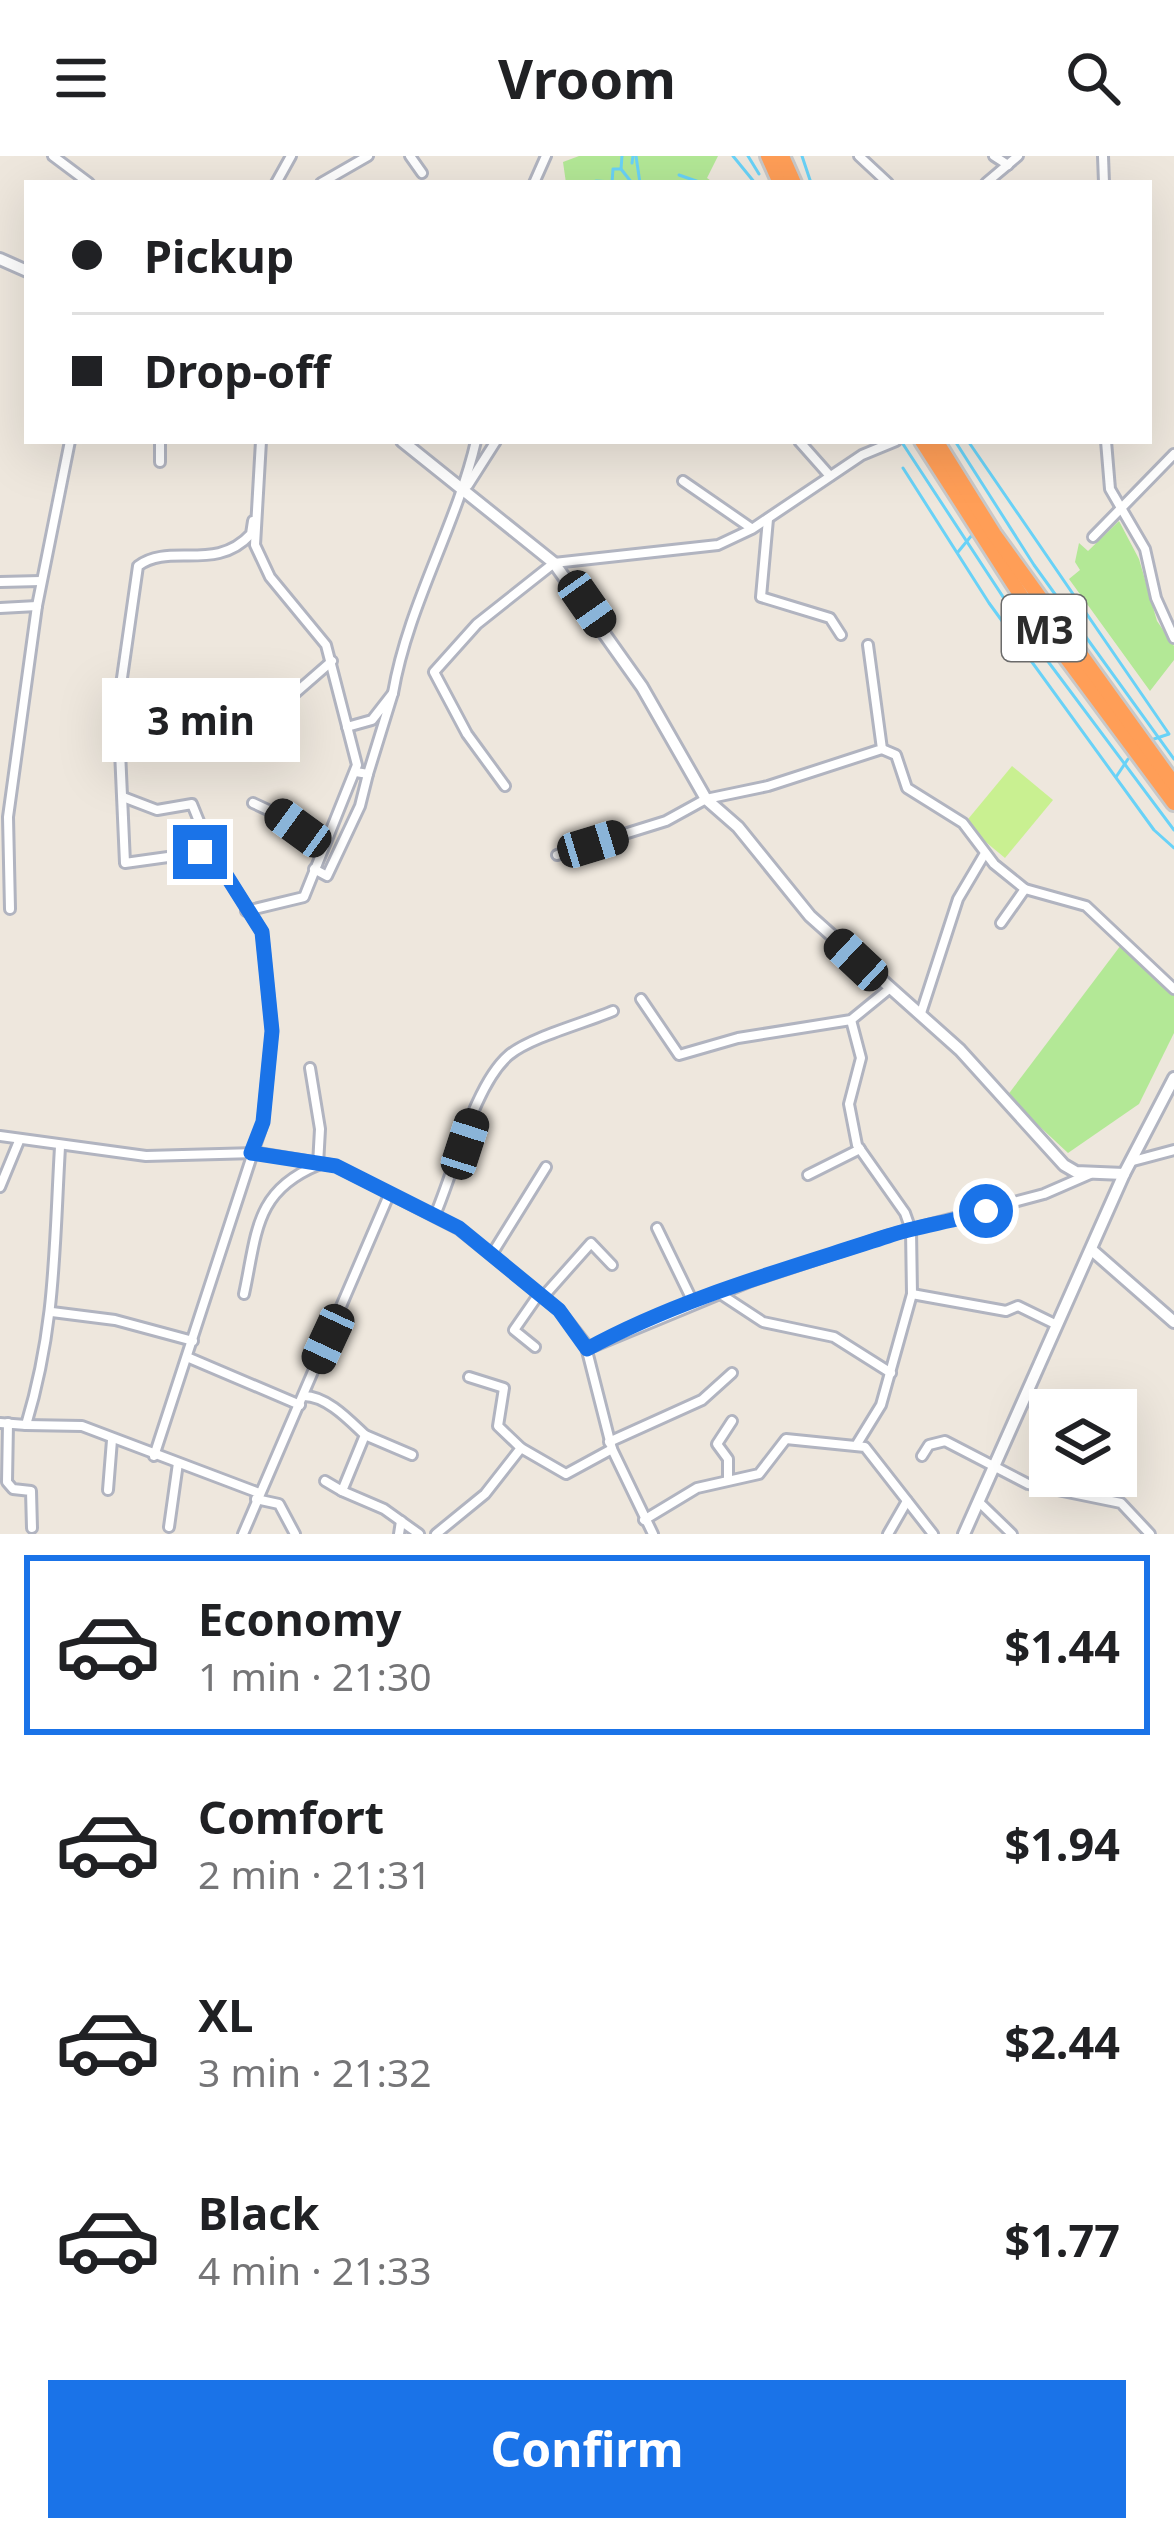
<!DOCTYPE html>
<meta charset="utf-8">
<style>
:root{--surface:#fff;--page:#f2f2f2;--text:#202124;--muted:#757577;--line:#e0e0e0;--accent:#1a73e8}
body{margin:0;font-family:"Noto Sans",sans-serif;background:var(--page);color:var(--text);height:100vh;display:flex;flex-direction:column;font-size:45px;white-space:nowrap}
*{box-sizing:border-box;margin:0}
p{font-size:39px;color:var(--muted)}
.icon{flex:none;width:66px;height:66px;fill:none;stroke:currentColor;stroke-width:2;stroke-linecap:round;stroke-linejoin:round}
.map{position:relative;height:1378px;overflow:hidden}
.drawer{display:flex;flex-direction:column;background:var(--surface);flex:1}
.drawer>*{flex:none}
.top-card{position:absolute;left:24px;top:24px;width:1128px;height:264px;border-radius:0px;box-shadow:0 12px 48px #0002;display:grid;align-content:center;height:264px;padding:0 48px;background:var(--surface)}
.tools{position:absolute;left:1029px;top:1233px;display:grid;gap:24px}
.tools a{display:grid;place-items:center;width:108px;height:108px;border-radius:0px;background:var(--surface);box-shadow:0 12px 48px #0002;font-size:60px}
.end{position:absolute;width:54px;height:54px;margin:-27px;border:15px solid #1a73e8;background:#fff;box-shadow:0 0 0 6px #fff}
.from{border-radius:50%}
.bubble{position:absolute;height:84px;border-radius:0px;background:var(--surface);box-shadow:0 12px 48px #0002;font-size:39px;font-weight:700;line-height:84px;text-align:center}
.car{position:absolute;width:36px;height:72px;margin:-36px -18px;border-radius:15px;box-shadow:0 0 9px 3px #0007;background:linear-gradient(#222 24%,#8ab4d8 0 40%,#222 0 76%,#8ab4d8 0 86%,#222 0)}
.top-card b{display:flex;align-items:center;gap:42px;height:114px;font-size:45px}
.top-card b+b{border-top:3px solid var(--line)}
.top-card i{width:30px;height:30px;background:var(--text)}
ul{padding:21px 0 0;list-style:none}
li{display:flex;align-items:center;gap:36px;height:180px;margin:0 24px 18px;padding:0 24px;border:6px solid transparent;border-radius:0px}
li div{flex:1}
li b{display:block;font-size:45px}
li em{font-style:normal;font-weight:700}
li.selected{border-color:var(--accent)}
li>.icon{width:108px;height:108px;stroke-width:1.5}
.action{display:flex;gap:24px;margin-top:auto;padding:24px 48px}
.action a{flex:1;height:138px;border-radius:0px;background:var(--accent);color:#fff;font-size:48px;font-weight:700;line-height:138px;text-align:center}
header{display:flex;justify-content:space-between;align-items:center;height:156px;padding:0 48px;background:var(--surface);font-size:54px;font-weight:700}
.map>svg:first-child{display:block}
</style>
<header><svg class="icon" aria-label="menu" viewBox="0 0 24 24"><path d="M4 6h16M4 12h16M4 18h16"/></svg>Vroom<svg class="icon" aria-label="search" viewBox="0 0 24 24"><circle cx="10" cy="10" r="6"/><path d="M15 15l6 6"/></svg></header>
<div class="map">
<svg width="1174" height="1378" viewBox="0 0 1174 1378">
<rect width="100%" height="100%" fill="#eee7dd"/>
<!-- green -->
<g fill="#b3e896">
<path d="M579,0H718L707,22L714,27H566L563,6Z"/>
<path d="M1119,365L1139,403L1157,465L1174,490V504L1150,535L1069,423L1080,414L1075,406L1079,387L1088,395Z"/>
<path d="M1124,785L1174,832V877L1139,948L1068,997L1007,940Z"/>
</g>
<!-- pitch -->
<path fill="#c9f091" d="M1012,610L1053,644L1005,702L964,668Z"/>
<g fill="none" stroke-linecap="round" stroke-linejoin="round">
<!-- stream -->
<g stroke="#69d2f7" stroke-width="3">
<path d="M622,0L621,13L632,27"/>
<path d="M636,0L640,27"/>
<path d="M733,0L755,27"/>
<path d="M748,0L759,18"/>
<path d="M802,0L811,27"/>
<path d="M632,7L633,0"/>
<path d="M679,19L702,27"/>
<path d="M596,25L612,26"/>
<path d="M612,27L613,13H621"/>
<path d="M901,285L1026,476L1174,674"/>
<path d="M955,285L1034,409L1174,603"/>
<path d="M968,285L1169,578L1151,584"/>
<path d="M903,312L989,447L1154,674L1174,692"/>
<path d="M958,396L972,379"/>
<path d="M1116,621L1128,603"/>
</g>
<!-- street casing -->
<g stroke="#b1b4c0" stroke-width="14">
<g id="street">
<path d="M53,0L89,27"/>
<path d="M410,0L422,17"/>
<path d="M859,0L888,27"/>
<path d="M994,0L1008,9"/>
<path d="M1103,0L1104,27"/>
<path d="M276,27L291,0"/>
<path d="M321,27L368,0"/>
<path d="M534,27L546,0"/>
<path d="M986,27L1018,0"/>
<path d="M160,285V306"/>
<path d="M799,285L830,320"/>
<path d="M1106,285L1110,333L1145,393L1156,442L1174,482"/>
<path d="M683,325L751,372"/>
<path d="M468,329L496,285"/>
<path d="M768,363L761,441L830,462L841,479"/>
<path d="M1093,381L1174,298"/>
<path d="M0,426L41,425"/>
<path d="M0,452L37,450"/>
<path d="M393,537C408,449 456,371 476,285"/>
<path d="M277,553L332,505"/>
<path d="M347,571L372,564L393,537L368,618L356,616"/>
<path d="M882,593L896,599L907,632L963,667L994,708L1025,733L1086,750L1174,833"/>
<path d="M505,630L467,578L434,516L477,468L554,407L718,389L752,373L862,299L896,285"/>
<path d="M123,641L157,654L192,648L211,695"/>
<path d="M253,647L324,680"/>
<path d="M557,699L666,665L706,643L768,630L882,593L868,489"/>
<path d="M314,713L327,720L360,650L368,618"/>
<path d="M10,753L8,661L37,450L70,285"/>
<path d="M246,755L304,741L357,609L326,489L270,421L255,389L261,285"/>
<path d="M1001,767L1025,733"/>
<path d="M641,843L679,899L738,882L851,864L889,833"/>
<path d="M921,857L958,743L984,699"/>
<path d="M851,864L861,902L849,948L857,989L905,1057L911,1074L912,1138"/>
<path d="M0,980L146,1000L258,997L336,1010L459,1073L559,1154L585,1187L612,1293L653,1378"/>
<path d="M1133,1005L1174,994"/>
<path d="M808,1019L860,993"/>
<path d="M0,1031L19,985"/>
<path d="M435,1059C455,1013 474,929 509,899C531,881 585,867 613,855"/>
<path d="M657,1072L693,1146"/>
<path d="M492,1098L546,1011"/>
<path d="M244,1138C257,1078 254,1035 318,1009L320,973L310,912"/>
<path d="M722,1139L763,1166L834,1181L891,1217"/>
<path d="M543,1141L591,1087L612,1109"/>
<path d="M52,1156L115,1164L193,1185"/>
<path d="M535,1191L514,1174L539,1138"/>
<path d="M587,1193L751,1125L890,1079L1044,1038L1090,1018"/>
<path d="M187,1201L300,1249"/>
<path d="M469,1221L504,1232L498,1270L521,1292"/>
<path d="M304,1240C327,1240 350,1265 365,1279L342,1335L384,1353L419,1378"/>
<path d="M0,1267L26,1269C56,1169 54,1093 60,991"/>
<path d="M8,1267L7,1326L13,1333L31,1335L32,1372"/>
<path d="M26,1269L82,1270L259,1337"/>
<path d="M365,1279L412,1299"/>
<path d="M609,1286L702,1244L732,1217"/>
<path d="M857,1288L881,1249L912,1138L1006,1155L1018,1150L1057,1169"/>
<path d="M154,1300L263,966L272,875L262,776L211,695L125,707L118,550L138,410C170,386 215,417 251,378L253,365"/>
<path d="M922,1300L929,1289L945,1285L1028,1328L1121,1347L1150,1378"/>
<path d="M728,1324V1303L717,1288L732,1265"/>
<path d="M325,1325L342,1335"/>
<path d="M108,1334L112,1284"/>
<path d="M256,1343L279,1348L295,1378"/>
<path d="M979,1346L1012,1378"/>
<path d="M644,1364L697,1332L759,1318L786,1283L865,1291L933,1378"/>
<path d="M169,1371L178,1307"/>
<path d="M243,1378L389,1039"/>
<path d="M399,1378L401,1365"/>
<path d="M436,1378L485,1338L521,1292L566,1318L612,1293"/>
<path d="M888,1378L907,1345"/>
</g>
</g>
<!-- secondary casing -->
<g stroke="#b1b4c0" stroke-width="16">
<g id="secondary">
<path d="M0,103L27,115"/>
<path d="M402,285L554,407L642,531L706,643L738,671L810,760L960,894L1064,1009L1076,1016L1124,1018"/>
<path d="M1093,1095L1174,1166"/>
<path d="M964,1378L1124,1018L1174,922"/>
</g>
</g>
<!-- highway casing -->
<g stroke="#c8c8c8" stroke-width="20">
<g id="highway">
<path d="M768,0L780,27"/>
<path d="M782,0L794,27"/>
<path d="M922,285L1025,446L1174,647"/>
<path d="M936,285L994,378L1174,628"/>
</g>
</g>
<!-- street -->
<use href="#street" stroke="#fff" stroke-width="8"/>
<!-- secondary -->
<use href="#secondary" stroke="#fff" stroke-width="10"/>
<!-- highway -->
<use href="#highway" stroke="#ff9e57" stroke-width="14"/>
</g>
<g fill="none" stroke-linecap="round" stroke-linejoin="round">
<!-- route -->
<path stroke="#1a73e8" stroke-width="15" d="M200,696L211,695L262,776L272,875L263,966L251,997L336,1010L459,1072L559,1154L587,1193C680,1142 787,1113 888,1080C920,1069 953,1066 986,1055"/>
</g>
<g text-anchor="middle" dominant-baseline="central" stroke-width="9" stroke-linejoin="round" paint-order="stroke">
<!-- shield labels -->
<rect fill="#fff" stroke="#6b6b6b" stroke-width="3" x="1002" y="439" width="84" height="66" rx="9"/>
<g font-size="39" font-weight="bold" fill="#2c2c2c">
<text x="1044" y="472">M3</text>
</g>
</g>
</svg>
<div class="tools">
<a><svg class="icon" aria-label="layers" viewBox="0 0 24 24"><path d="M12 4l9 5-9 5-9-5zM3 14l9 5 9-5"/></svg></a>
</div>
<i class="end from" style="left:986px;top:1055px"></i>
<i class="end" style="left:200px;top:696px"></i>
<div class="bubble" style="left:102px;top:522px;width:198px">3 min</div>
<i class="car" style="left:587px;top:448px;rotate:145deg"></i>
<i class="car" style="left:298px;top:672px;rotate:306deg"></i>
<i class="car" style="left:593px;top:688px;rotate:73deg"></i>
<i class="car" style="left:856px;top:804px;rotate:313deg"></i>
<i class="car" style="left:465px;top:988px;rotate:18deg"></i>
<i class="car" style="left:328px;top:1183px;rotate:205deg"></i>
<div class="top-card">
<b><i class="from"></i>Pickup</b>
<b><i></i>Drop-off</b>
</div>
</div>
<section class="drawer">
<ul>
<li class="selected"><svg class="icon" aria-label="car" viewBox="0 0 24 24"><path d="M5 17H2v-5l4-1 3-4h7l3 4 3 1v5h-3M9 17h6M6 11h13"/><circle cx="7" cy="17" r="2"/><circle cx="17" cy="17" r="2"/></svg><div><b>Economy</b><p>1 min · 21:30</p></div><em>$1.44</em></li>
<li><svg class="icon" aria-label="car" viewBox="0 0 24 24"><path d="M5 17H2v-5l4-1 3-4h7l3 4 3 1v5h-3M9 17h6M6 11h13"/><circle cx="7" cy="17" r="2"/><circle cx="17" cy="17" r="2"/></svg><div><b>Comfort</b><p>2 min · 21:31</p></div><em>$1.94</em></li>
<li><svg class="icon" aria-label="car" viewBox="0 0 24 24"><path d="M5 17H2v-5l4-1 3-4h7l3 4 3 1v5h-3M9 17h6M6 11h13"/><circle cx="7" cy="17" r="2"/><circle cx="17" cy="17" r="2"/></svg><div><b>XL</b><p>3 min · 21:32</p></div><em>$2.44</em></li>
<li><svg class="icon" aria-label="car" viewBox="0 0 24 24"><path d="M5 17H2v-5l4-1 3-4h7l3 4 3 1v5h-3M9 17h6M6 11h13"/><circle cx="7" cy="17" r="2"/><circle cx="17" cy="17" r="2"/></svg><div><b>Black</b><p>4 min · 21:33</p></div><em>$1.77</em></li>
</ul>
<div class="action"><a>Confirm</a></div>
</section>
